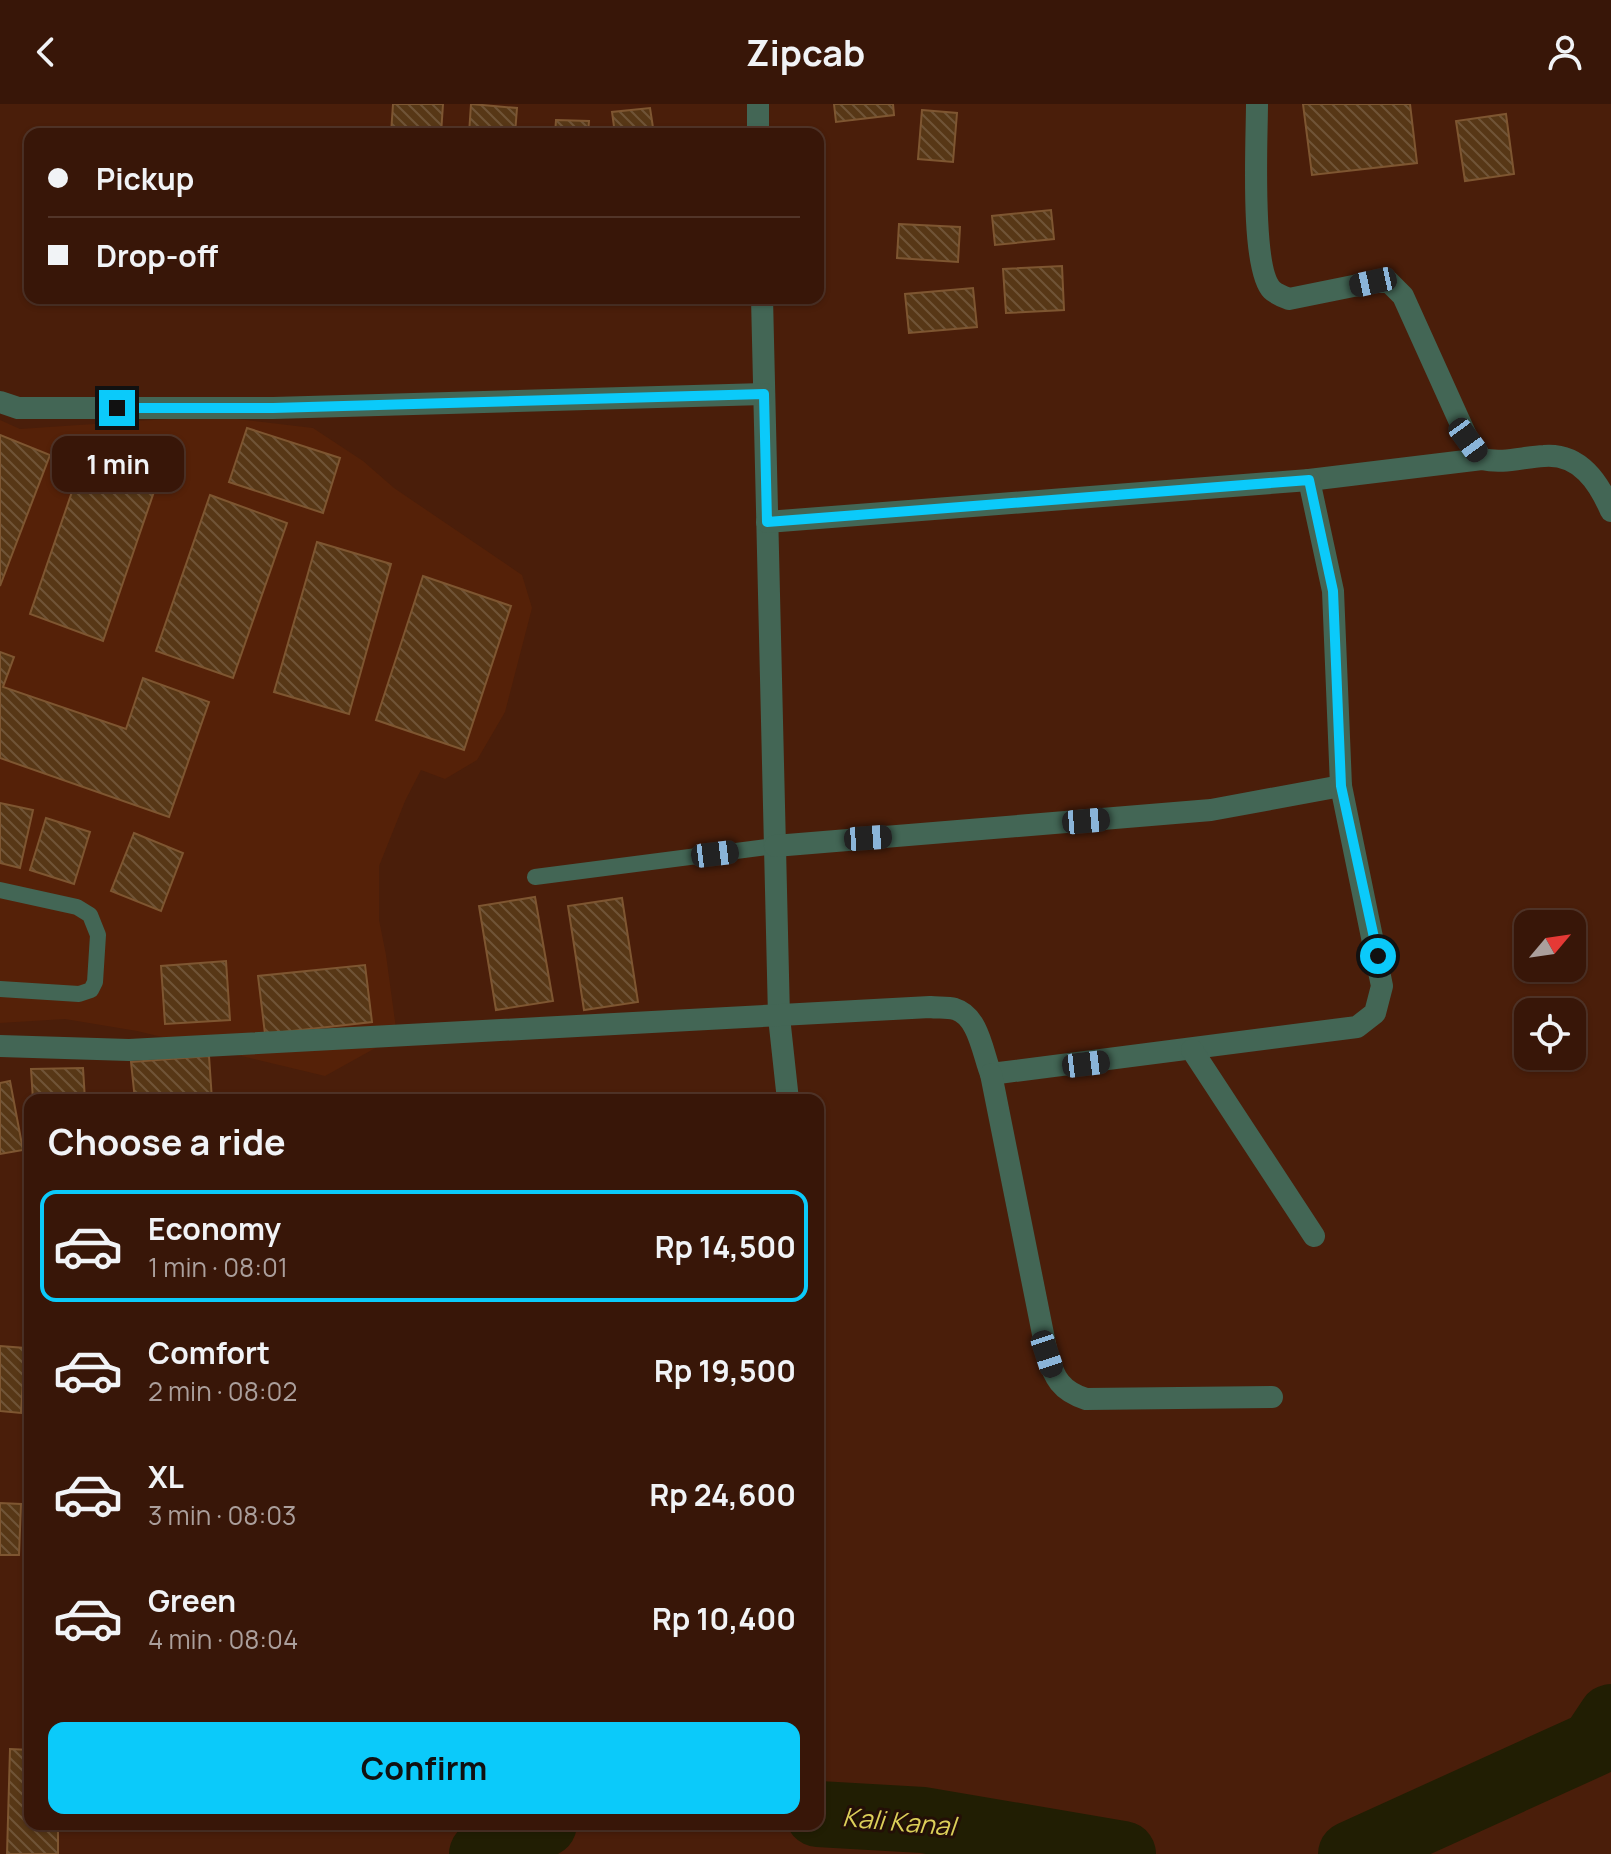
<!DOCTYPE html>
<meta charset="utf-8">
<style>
:root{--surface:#381608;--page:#432316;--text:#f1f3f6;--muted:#ab9f9c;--line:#523529;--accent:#0bcafa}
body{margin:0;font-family:Manrope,sans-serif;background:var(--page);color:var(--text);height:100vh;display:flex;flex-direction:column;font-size:30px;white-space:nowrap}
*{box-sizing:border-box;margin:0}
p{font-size:26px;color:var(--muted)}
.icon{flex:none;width:44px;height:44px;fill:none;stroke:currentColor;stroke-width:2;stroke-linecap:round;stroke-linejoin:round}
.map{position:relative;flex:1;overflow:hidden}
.side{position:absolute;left:24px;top:990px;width:800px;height:736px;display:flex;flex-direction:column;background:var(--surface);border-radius:16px;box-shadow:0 2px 6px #0004,0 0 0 2px var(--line)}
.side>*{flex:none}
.top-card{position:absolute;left:24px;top:24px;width:800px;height:176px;border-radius:16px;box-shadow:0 2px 6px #0004,0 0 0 2px var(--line);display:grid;align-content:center;height:176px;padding:0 24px;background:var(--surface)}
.needle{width:52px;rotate:61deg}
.buttons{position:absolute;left:1514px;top:806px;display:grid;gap:16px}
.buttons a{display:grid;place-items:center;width:72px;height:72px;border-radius:16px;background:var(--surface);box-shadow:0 2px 6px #0004,0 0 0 2px var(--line);font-size:40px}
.end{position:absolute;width:36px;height:36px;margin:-18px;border:10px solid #0bcafa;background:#111;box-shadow:0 0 0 4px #111}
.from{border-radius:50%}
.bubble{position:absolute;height:56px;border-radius:16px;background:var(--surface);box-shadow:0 2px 6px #0004,0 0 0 2px var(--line);font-size:26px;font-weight:700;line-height:56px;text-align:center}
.car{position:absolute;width:24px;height:48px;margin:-24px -12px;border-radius:10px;box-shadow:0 0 6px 2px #0007;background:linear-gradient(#222 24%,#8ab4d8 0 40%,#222 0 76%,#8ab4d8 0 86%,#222 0)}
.top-card b{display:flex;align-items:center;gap:28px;height:76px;font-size:30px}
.top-card b+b{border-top:2px solid var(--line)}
.top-card i{width:20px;height:20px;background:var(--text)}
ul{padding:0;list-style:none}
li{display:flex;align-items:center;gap:24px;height:112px;margin:0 16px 12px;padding:0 8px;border:4px solid transparent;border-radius:16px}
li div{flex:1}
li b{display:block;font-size:30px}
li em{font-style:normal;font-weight:700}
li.selected{border-color:var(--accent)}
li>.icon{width:72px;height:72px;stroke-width:1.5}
h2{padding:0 24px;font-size:36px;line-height:96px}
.action{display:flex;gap:16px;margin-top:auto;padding:16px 24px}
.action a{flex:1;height:92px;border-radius:16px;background:var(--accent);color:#111;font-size:32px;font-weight:700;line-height:92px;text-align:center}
header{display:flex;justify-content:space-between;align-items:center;height:104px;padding:0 24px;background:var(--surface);font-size:36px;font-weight:700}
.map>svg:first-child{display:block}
</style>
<header><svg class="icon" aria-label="back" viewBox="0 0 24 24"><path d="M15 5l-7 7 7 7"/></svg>Zipcab<svg class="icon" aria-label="person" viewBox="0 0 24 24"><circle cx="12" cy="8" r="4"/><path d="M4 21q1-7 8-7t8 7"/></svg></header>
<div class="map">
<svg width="1611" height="1750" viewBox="0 0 1611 1750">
<defs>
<pattern id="building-back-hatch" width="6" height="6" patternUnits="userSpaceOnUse" patternTransform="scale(2)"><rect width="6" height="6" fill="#573716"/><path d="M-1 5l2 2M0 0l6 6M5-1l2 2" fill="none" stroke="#705437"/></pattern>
</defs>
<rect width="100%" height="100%" fill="#4a1e0a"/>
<!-- built -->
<path fill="#552108" d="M212,312L313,324L363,357L394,384L522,471L532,504L505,608L477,656L445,675L421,666L405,697L379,762V816L386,851L397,932L325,972L137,927L65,915L0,919V316L20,325Z"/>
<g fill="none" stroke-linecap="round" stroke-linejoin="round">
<!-- river -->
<g stroke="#211e03" stroke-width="66">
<path d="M818,1710L923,1716L1123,1750"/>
<path d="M482,1750L544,1720"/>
<path d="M1351,1750L1593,1640L1611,1613"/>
</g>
</g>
<!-- building -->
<g fill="url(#building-back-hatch)" stroke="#7e5631" stroke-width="2">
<path d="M393,0H443L441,30H391Z"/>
<path d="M471,0L517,4L515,30H469Z"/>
<path d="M834,0H893L894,11L836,18Z"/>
<path d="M1303,0H1410L1417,59L1312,71Z"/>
<path d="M650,4L654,30H615L612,8Z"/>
<path d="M922,6L957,9L953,58L918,55Z"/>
<path d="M1506,10L1514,70L1465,77L1456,17Z"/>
<path d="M556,16L589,17L588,30H555Z"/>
<path d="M1051,106L1054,135L995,141L992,112Z"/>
<path d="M899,120L960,123L958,158L897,154Z"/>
<path d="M1062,162L1064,206L1006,209L1003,165Z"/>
<path d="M973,184L977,223L909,229L905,190Z"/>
<path d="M247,324L340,354L323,409L229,378Z"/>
<path d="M0,331L50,351L0,482Z"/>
<path d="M85,350L158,376L103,537L30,510Z"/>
<path d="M210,391L287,419L233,574L156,547Z"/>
<path d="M317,438L391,460L349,610L274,588Z"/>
<path d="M423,472L511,502L464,646L376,616Z"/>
<path d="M0,548L14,553L3,583L126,625L143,574L209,598L169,713L0,654Z"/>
<path d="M0,699L33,706L20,764L0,759Z"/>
<path d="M46,714L90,728L74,780L30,766Z"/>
<path d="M134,729L183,749L161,807L111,787Z"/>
<path d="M535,793L553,897L496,906L479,802Z"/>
<path d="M622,794L638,898L584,906L568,802Z"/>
<path d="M226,857L230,916L165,920L161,862Z"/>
<path d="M365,861L372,918L265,930L258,872Z"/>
<path d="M209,952L212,996H135L131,958Z"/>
<path d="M83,964L85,996H33L31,965Z"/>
<path d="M10,977L23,1046L0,1050V979Z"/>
<path d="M0,1242L25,1244L21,1309L0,1307Z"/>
<path d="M0,1399L21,1400L19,1451H0Z"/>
<path d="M10,1645L30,1646V1720H58V1750H7Z"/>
</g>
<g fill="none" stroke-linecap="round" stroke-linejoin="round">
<!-- service -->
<g stroke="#436655" stroke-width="16">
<path d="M535,773L775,742"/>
<path d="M0,786L77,803L90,811L98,831L95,878L91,886L79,890L0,885"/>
</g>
<!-- minor -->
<g stroke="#436655" stroke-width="22">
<path d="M758,0V30"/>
<path d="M1257,0C1257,34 1250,164 1272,186C1276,190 1284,193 1289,195L1373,178H1389L1403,192L1468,336L1482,355C1503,360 1523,353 1544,352C1580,349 1599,379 1611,407"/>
<path d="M762,194L779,913L788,996"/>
<path d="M0,298L18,304H273L764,290"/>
<path d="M1309,376L1482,355"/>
<path d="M767,418L1309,376L1333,487L1341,682L1211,706L775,742"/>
<path d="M0,942L129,946L930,903C938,904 947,903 955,905C979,912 983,951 991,970L1357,923L1375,909L1382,882L1341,682"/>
<path d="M1192,946L1314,1132"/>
<path d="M991,970L1047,1250C1054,1274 1061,1287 1086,1295L1272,1293"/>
</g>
</g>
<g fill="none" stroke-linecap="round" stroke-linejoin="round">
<!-- route -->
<path stroke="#0bcafa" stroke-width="10" d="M117,304H273L764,290L767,418L1309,376L1333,487L1341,682L1378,852"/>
</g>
<g text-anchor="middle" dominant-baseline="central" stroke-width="6" stroke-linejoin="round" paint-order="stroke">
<!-- water labels -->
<g font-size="26" font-style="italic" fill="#dccf59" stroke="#230f07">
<text transform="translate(899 1717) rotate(5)">Kali Kanal</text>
</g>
</g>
</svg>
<div class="buttons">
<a><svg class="needle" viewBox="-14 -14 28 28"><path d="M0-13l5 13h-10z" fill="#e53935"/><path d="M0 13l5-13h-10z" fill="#ab9f9c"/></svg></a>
<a><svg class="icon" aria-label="locate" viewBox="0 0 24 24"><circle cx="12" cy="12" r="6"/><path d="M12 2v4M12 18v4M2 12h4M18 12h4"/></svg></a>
</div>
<i class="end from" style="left:1378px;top:852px"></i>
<i class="end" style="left:117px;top:304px"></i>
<div class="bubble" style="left:52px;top:332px;width:132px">1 min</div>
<i class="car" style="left:1373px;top:178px;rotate:258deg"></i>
<i class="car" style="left:1468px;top:336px;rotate:144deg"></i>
<i class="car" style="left:1086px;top:717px;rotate:85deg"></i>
<i class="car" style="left:868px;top:734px;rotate:86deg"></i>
<i class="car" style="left:715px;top:750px;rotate:83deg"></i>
<i class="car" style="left:1086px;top:960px;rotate:83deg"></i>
<i class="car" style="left:1047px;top:1250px;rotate:162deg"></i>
<div class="top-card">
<b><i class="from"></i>Pickup</b>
<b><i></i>Drop-off</b>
</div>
<section class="side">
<h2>Choose a ride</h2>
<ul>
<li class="selected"><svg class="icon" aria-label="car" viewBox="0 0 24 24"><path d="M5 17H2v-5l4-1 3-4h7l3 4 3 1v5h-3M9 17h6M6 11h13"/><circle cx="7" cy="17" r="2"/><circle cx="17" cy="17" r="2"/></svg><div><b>Economy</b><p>1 min · 08:01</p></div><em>Rp 14,500</em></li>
<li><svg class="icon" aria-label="car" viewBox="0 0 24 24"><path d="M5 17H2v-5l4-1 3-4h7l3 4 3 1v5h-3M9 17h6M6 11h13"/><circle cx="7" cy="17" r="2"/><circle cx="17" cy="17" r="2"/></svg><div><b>Comfort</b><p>2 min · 08:02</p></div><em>Rp 19,500</em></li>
<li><svg class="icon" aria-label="car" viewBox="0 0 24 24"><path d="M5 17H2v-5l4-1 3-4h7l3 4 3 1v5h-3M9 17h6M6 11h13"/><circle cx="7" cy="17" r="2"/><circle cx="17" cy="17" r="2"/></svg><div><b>XL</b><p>3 min · 08:03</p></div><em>Rp 24,600</em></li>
<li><svg class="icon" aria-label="car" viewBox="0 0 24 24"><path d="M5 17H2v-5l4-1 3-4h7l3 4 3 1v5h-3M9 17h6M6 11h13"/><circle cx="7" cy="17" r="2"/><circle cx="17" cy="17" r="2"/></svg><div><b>Green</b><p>4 min · 08:04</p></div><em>Rp 10,400</em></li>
</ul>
<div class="action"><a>Confirm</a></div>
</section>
</div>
